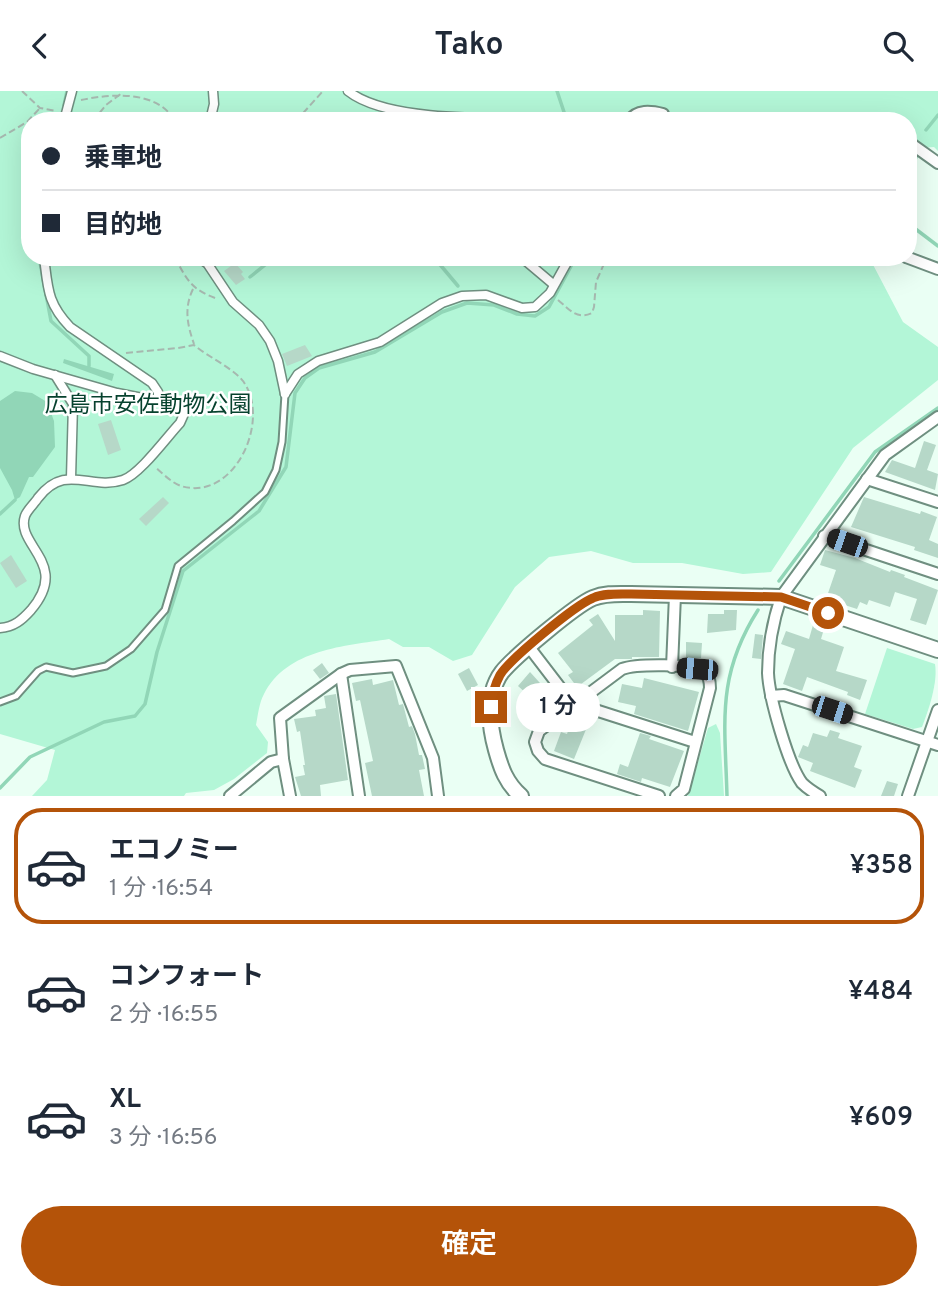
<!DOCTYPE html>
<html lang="ja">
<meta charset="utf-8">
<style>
:root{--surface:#fff;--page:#f2f2f3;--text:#1f2937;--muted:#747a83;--line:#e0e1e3;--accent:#b45309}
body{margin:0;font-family:Overpass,"Noto Sans JP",sans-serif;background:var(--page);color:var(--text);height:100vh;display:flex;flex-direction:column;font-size:26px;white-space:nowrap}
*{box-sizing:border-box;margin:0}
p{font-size:23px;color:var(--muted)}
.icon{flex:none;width:38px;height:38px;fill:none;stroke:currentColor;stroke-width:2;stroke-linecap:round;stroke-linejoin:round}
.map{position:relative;height:705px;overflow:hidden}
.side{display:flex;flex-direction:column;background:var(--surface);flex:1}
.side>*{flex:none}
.top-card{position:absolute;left:21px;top:21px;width:896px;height:154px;border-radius:28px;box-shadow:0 7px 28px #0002;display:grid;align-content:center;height:154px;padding:0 21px;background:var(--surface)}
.end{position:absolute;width:32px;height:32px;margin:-16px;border:9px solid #b45309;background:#fff;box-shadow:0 0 0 4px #fff}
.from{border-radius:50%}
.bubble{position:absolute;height:49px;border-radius:24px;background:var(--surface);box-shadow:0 7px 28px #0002;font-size:23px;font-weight:600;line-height:49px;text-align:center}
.car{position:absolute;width:21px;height:42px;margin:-21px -10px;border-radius:9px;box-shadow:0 0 5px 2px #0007;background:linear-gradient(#222 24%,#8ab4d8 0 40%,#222 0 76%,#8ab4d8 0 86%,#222 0)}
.top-card b{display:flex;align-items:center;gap:24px;height:66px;font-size:26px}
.top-card b+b{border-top:2px solid var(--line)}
.top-card i{width:18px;height:18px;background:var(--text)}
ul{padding:12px 0 0;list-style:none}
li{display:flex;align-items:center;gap:21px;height:116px;margin:0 14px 10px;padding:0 7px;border:4px solid transparent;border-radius:28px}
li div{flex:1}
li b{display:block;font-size:26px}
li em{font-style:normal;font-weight:600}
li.selected{border-color:var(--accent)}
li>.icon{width:63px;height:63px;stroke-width:1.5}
.action{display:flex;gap:14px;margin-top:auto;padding:14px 21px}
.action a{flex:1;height:80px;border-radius:42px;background:var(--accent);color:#fff;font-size:28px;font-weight:600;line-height:80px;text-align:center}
header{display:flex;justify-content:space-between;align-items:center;height:91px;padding:0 21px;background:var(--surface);font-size:32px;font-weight:600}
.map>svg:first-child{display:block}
</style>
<header><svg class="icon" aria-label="back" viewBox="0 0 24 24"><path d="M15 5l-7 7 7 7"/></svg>Tako<svg class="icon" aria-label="search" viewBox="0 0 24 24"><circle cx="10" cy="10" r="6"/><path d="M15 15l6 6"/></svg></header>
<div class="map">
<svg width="938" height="705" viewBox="0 0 938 705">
<rect width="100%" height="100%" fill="#eafff4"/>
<!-- green -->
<g fill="#b3f6d7">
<path d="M0,0H938V60L934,56L908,58V30H30V166H869L903,231L938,256V289L853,357L771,481L743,483L682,472H633L591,460L549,466L515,496L472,564L453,570L429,556H403L389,548C345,555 287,558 264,603C259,612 258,624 256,634L268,651L267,662L234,688L214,699L186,702L184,705H32L47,689L55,659L0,643Z"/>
<path d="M887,557L935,573C938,591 929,618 922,636L913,638L865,623Z"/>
<path d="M716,633L720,642L724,705H688L708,637Z"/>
</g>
<!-- water -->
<g fill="#91d6b7">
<path d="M64,268L114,283L112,290L63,272Z"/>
<path d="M15,300L32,302L47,311L54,330L55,356L33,386H29L20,406L15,409L12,399L0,377V310Z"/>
</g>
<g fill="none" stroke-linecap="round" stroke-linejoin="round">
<!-- stream -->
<g stroke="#91d6b7" stroke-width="3.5">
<path d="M557,0L567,30"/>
<path d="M64,14L67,0"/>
<path d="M60,30L61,27"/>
<path d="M926,39L938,24"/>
<path d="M908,90L918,60"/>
<path d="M908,129L909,133L938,155"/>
<path d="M39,166L51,230L89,265V275"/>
<path d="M389,166L390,172L396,173L404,166"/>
<path d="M420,166L423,170H437L458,195"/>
<path d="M250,186L275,166"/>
<path d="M0,423L15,409"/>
<path d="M779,490L875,361L938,317"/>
<path d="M0,697L30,666L104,631L135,625L145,613L157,561L183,480L259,420L286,376L295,302L305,287L319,277L375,261L442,221L467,212L494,214L517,223L535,225L549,216L576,166"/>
<path d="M727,705C725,631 716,585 758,519"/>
</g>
</g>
<!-- building -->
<g fill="#b6d8c8">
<path d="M235,172L243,181L241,183L245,188L236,194L224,180Z"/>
<path d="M305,254L312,265L287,275L282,263Z"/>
<path d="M111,329L121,359L108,364L98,333Z"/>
<path d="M924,350L936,354L927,379L938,383L935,399L885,381L892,369L915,377Z"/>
<path d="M163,406L169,412L146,435L139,428Z"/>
<path d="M864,406L920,423L921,420L937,426L929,449L938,453V467L914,459L915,456L851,436Z"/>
<path d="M825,459L855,467L890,481L891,479L905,484L904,486L938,499L926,534L910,529L917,508L895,501L890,516L869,509L867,514L860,511L857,518L826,508L836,479L820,474Z"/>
<path d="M11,464L27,490L16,497L0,472Z"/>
<path d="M643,519L660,520L659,566H632V568H615L577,596L568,584L573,581L558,562L593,534L589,529L598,523L615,550V524H643Z"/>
<path d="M724,519H737L736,539L707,542L708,523H724Z"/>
<path d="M813,534L824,538L821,548L844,556L836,580L867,589L860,609L847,604L848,601L807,586L802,600L783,593L795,558L781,553L786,540L809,548Z"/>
<path d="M755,543L763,544L761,568L752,567Z"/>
<path d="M686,551L702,552L701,567H686Z"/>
<path d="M322,572L329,582L320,588L313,579Z"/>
<path d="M469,577L478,594L467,600L458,583Z"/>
<path d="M530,581L559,613L544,626L534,615L537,612L518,595Z"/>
<path d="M644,587L699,601L688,640L634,623L636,615L618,611L622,593L642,597Z"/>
<path d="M372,588L373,594L393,589L399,614L403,613L409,636L412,635L415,643L419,664H422L425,678L419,679L424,705H372L365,672L373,670L360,609L356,610L352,592Z"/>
<path d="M336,603L348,689L320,694L321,705H301L295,686L305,684L303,674H305L300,640L297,641L294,628L316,625L315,619L326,617L324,605Z"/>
<path d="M573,625L589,631L574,668L554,660L561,641L567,643Z"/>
<path d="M830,639L840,642L838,647L862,655L854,676L862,679L855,697L810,680L813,672L798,666L803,654L808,656L813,642L827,646Z"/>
<path d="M640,642L651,645L649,648L684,660L670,696L642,687L641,691L617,683L620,673L628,676Z"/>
<path d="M887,690L898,693L894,705H881Z"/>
</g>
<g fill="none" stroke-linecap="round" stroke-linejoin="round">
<!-- service casing -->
<g stroke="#6f8f80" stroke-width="9">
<path id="service" d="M0,611L16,605L38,580L46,576L73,582L106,575L131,558L165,519L178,475L233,430L265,401L276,379L282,351L285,303"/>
</g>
<!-- pedestrian casing -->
<g stroke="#6f8f80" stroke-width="11">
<g id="pedestrian">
<path d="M348,0C387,31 491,27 541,27L552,30"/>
<path d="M64,30L72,0"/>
<path d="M210,30L214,13L213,0"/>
<path d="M44,166C48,197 47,212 70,236L152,292L158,301V308"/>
<path d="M203,166L233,211L259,234L270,250L278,270L285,303"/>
<path d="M521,166L553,193"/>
<path d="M205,171L220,166"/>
<path d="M0,265L33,278L117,302L178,314L184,323L180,332C166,347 140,383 123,389C90,400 66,371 38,407C35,412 27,419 25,425C15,455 71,472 31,519C22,529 14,536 0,537"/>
<path d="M55,284L73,313L71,387"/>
<path d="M285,303L298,283L318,270L380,251L442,212L462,205L486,204L522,217L535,216L550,202L570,166"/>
</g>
</g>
<!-- minor casing -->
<g stroke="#6f8f80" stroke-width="14">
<g id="minor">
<path d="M629,30C637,18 651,20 663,23L665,30"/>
<path d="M908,53L910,52L938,72"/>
<path d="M906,166L938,178"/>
<path d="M867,388L938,411"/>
<path d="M824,445L938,483"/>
<path d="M529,556L565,603L592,618L695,651"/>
<path d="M672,576L675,504"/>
<path d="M341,583L359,705"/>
<path d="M771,605L784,604L938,654"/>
<path d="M230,705L271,671L283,668"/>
<path d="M290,705L283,668L280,627L341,583L350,579L396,575L433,667L438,705"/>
<path d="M659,705L545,668L538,660L535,651L539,640L622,578C635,573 694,572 705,581C709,585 710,592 710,597L684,698L676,705"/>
<path d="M820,705C813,701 807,697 802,692C788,673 769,606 768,582C768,557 773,530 781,506L885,364L938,326"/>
<path d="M908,705L938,619"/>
</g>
</g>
<!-- tertiary casing -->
<g stroke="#6f8f80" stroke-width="18">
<path id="tertiary" d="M521,705C506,692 501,677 496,659C491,641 488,618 493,600C494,595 498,586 502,581C514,566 576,514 593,507C605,502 618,503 631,503L781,506L938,559"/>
</g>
<!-- path -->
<g stroke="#a6b8af" stroke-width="2" stroke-dasharray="7 3.5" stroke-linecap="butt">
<path d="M22,0L40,17L56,20"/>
<path d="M81,9C115,2 158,0 175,30"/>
<path d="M93,30L106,14L122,2"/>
<path d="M296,30L323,0"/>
<path d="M0,47L27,31L39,18"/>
<path d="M175,166C187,190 192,199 218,208"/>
<path d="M193,198C184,217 187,233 194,253"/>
<path d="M558,209C570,219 577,229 592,222L594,216L596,191L607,166"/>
<path d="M126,262L178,257L194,254C208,266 237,279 245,293C270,333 233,411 181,395C172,392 162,382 155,376"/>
</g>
<!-- service -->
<use href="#service" stroke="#fff" stroke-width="5"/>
<!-- pedestrian -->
<use href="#pedestrian" stroke="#fff" stroke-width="8"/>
<!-- minor -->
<use href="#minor" stroke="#fff" stroke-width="10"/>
<!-- tertiary -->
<use href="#tertiary" stroke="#fff" stroke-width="14"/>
</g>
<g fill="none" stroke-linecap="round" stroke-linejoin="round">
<!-- route -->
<path stroke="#b45309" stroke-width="9" d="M491,616C492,604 494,595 500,584C510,568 574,515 593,507C604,502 618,503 631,503L781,506L828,522"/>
</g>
<g text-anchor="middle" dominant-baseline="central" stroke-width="5" stroke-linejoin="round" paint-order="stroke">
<!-- park labels -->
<g font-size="23" fill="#06422e" stroke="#fff">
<text x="148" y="315">広島市安佐動物公園</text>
</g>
</g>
</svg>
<i class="end from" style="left:828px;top:522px"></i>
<i class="end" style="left:491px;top:616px"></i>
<div class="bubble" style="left:516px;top:592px;width:84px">1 分</div>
<i class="car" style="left:847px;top:452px;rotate:289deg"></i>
<i class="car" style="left:697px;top:578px;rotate:275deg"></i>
<i class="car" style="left:832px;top:619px;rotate:108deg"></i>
<div class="top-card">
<b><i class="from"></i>乗車地</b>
<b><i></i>目的地</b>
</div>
</div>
<section class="side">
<ul>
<li class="selected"><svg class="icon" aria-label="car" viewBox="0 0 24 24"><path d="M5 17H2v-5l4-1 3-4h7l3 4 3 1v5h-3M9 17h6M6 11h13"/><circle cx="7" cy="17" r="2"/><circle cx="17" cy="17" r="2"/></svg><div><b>エコノミー</b><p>1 分 · 16:54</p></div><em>¥358</em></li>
<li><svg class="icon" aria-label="car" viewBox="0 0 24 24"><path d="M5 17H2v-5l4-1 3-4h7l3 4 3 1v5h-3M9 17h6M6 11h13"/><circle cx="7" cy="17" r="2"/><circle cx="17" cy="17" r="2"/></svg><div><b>コンフォート</b><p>2 分 · 16:55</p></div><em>¥484</em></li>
<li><svg class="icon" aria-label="car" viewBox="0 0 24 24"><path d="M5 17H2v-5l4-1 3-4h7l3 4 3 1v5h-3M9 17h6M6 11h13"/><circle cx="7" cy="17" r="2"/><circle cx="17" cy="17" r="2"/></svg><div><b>XL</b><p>3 分 · 16:56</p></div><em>¥609</em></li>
</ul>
<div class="action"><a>確定</a></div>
</section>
